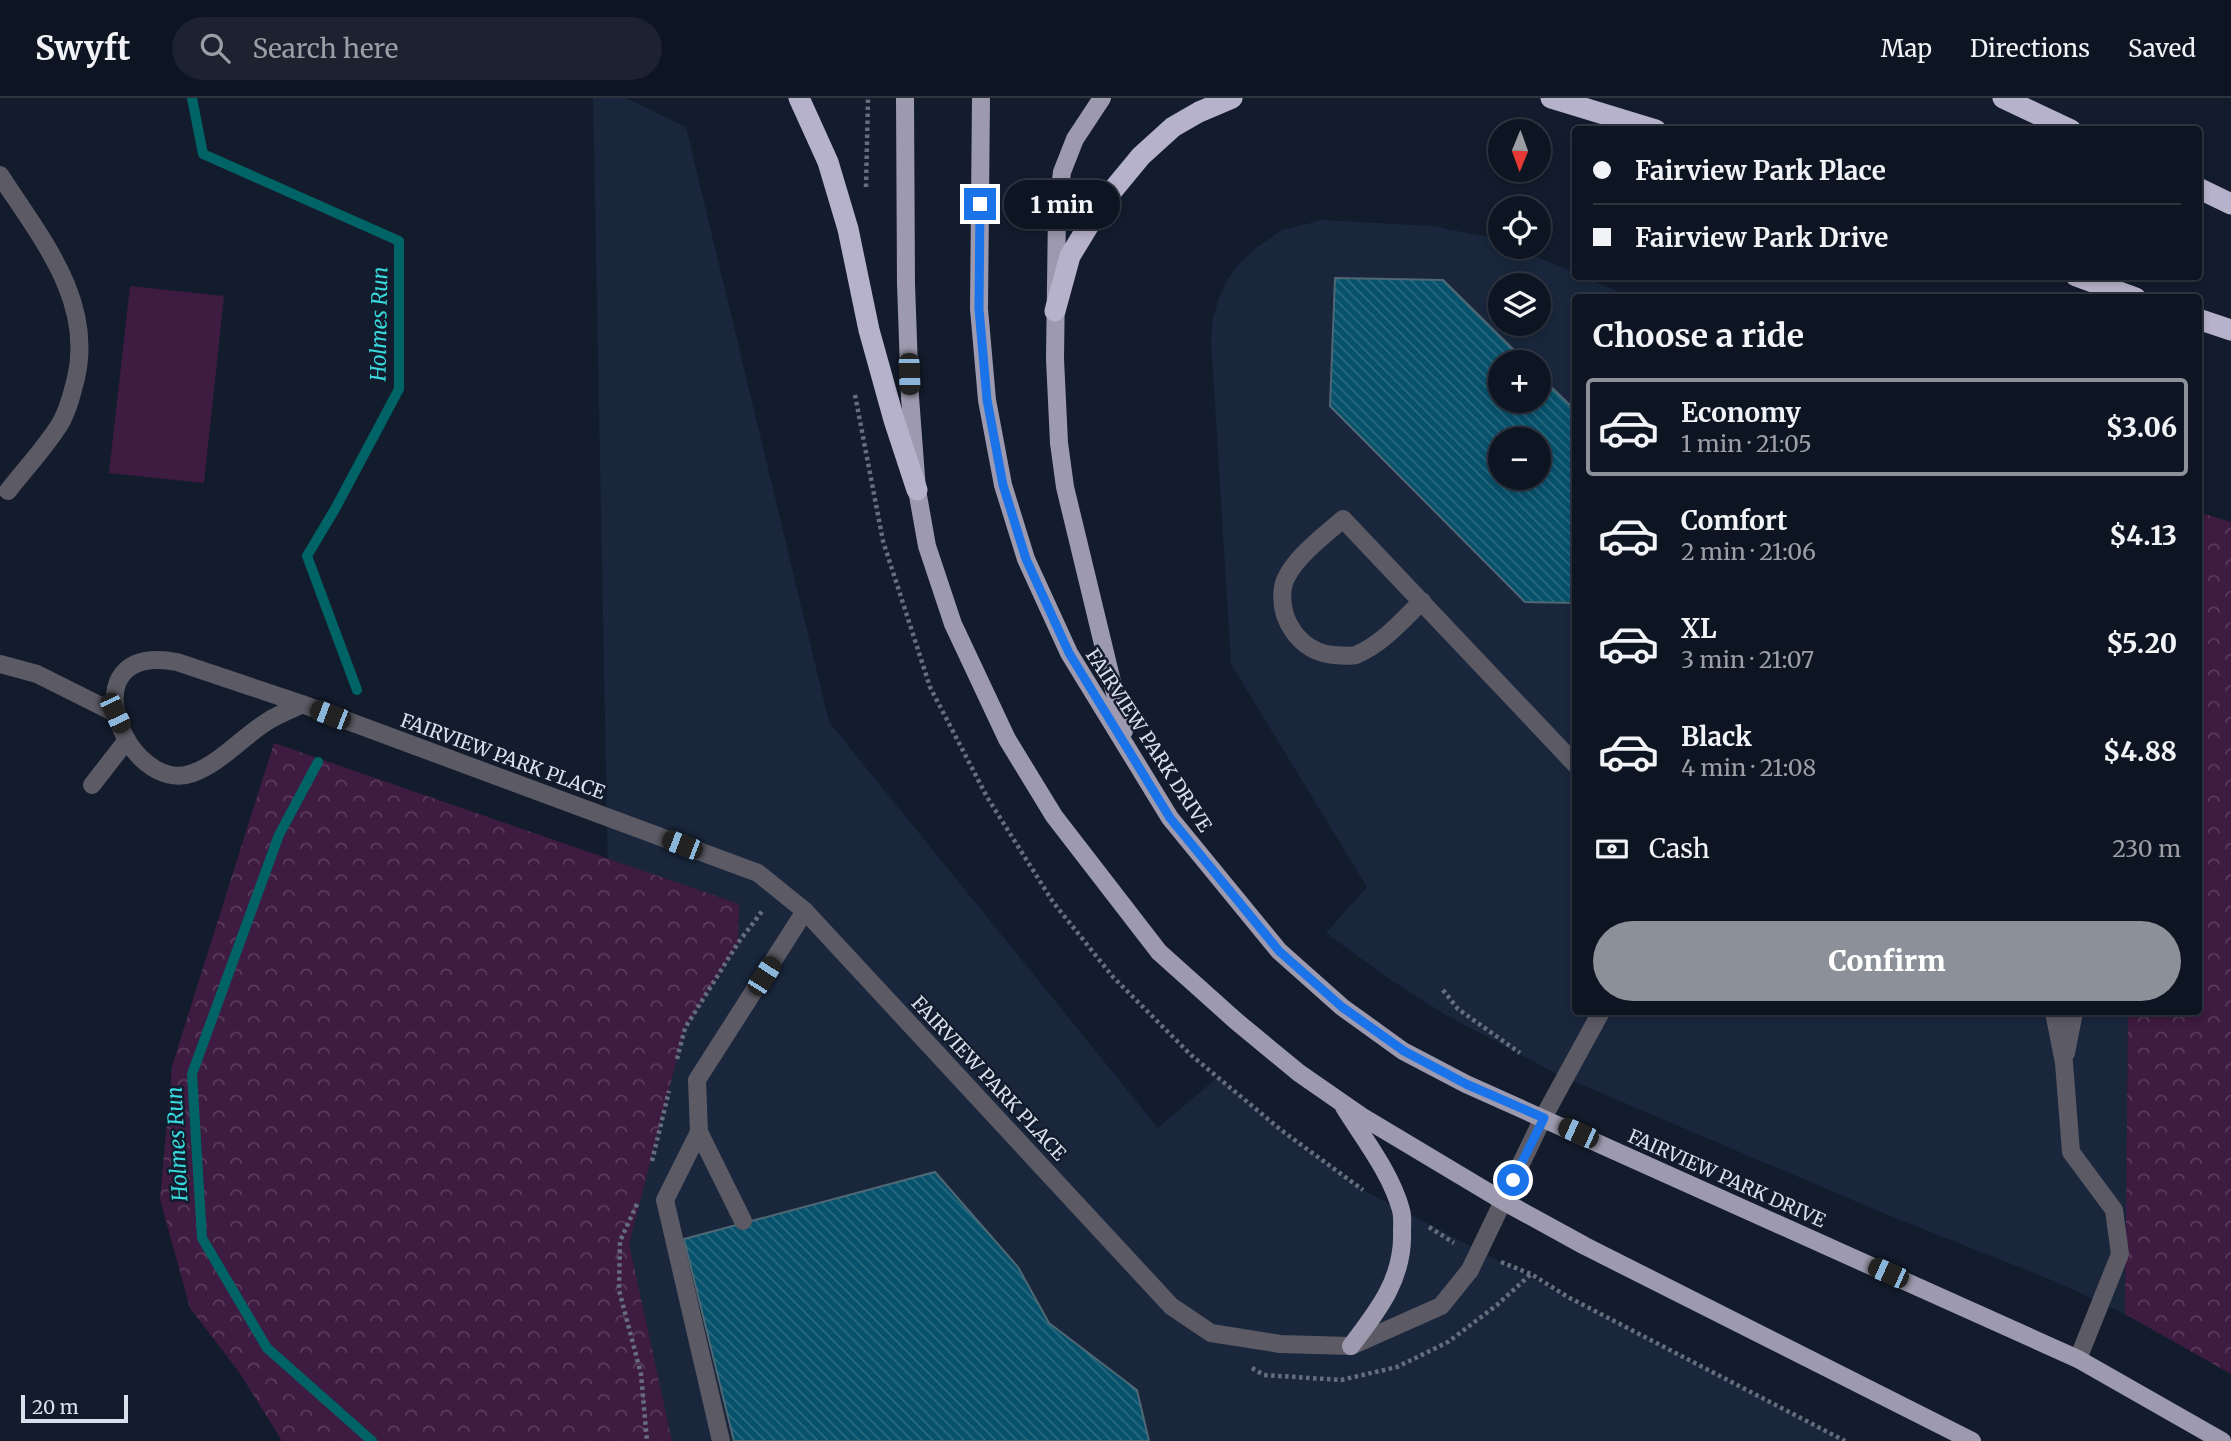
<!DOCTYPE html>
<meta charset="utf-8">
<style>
:root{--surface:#0e1522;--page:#1c222f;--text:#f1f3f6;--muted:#9b9fa5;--line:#2e3440;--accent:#8c9099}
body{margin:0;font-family:Merriweather,serif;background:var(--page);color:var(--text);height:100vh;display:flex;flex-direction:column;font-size:26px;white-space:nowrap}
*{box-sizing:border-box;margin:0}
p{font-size:23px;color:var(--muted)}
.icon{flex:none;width:38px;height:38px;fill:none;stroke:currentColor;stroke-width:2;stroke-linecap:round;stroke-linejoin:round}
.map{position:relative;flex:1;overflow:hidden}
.sheet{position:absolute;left:1572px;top:196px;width:630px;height:721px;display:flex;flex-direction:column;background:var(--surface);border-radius:7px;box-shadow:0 4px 10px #0003,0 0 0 2px var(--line)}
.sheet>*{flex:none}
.hud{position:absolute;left:1572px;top:28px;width:630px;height:154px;border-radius:7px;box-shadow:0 4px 10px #0003,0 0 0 2px var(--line);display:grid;align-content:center;height:154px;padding:0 21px;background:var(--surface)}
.needle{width:46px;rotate:181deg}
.controls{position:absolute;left:1488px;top:21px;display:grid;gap:14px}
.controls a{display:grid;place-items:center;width:63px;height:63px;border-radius:50%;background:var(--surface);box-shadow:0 4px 10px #0003,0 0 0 2px var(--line);font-size:35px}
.scale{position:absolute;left:21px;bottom:18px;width:107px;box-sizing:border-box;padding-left:7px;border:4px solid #dae1ed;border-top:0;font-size:19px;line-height:24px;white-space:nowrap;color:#dae1ed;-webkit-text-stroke:5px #131c2d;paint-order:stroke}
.end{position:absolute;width:32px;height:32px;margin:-16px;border:9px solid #1a73e8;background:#fff;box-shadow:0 0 0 4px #fff}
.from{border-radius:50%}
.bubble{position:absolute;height:49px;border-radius:24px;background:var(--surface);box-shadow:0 4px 10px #0003,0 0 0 2px var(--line);font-size:23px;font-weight:800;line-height:49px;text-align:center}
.car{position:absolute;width:21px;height:42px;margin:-21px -10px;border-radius:9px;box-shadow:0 0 5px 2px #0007;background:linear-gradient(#222 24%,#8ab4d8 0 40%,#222 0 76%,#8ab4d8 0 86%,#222 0)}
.hud b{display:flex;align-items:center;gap:24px;height:66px;font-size:26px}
.hud b+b{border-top:2px solid var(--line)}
.hud i{width:18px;height:18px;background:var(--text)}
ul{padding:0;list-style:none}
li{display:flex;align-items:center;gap:21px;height:98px;margin:0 14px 10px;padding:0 7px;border:4px solid transparent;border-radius:7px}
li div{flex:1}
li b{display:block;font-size:26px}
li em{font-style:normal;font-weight:800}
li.selected{border-color:var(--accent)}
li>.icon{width:63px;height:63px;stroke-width:1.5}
h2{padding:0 21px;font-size:32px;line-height:84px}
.pay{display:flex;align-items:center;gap:18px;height:77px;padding:0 21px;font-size:26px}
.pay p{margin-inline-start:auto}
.primary-button{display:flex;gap:14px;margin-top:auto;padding:14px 21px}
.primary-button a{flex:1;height:80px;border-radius:42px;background:var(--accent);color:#fff;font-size:28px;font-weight:800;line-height:80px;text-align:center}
header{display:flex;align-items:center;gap:42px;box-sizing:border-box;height:98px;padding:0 35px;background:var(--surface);border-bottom:2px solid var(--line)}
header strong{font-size:33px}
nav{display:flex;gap:38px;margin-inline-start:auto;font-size:24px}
.search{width:490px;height:63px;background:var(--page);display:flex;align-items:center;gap:18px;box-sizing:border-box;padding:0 24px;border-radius:38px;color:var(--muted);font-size:26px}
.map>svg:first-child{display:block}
</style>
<header>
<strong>Swyft</strong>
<div class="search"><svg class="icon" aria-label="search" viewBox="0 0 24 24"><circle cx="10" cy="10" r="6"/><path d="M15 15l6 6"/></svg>Search here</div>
<nav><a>Map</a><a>Directions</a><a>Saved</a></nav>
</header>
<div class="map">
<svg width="2231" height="1343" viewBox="0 0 2231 1343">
<defs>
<pattern id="forest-crowns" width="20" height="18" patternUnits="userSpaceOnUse" patternTransform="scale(1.75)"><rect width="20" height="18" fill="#3e1b40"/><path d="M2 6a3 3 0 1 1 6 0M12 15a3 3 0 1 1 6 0" fill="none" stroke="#593c5c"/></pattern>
<pattern id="building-back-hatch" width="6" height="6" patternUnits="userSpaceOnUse" patternTransform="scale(1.75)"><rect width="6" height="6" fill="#06516b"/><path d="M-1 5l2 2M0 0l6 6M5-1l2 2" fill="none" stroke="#2a6a80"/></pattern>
</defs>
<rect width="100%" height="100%" fill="#131c2d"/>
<!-- built -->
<g fill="#19263c" fill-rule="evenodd">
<path d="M593,0H626L686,29L829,624L1158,1030L1218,979L1281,1032L1365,1093L1845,1343H616L612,985Z"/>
<path d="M1323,122L1432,128L1493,140L1500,143V149H1513L1575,175V178L1583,179L1631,199L1575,200V914H2128L2125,1216L2054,1183L1878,1113L1557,976L1444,916L1391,882L1326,835L1367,789L1231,566L1211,241L1213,220L1219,200L1228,181L1241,164L1256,150L1282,132ZM1500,187H1538V226H1500ZM1500,264H1538V303H1500ZM1500,341H1538V380H1500Z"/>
</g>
<!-- forest -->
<g fill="url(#forest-crowns)">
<path d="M2198,414L2231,424V1276L2125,1216L2128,914H2198Z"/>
<path d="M274,645L739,806L738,845L685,930L629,1146L672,1343H282L239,1274L190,1210L160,1101L172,968Z"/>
</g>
<!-- park -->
<path fill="#3e1b40" d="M130,188L224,198L204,385L109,375Z"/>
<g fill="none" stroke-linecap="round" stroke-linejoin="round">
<!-- stream -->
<g stroke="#006365" stroke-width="10">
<path d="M192,0L203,56L399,143V291L335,411L307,458L357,592"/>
<path d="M318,664L279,737L192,976L202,1140L267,1250L372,1343"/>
</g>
</g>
<!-- building -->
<g fill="url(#building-back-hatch)" stroke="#4f6874" stroke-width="2" fill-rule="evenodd">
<path d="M1335,180L1443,182L1526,264H1500V303H1538V276L1575,312V505L1525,504L1330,308ZM1500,341H1538V380H1500Z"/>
<path d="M935,1074L1018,1169L1049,1225L1137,1292L1149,1343H734L684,1141Z"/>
</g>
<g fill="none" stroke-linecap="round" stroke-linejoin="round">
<!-- path -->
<g stroke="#666e7d" stroke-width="4.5" stroke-dasharray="3.5 3.5" stroke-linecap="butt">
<path d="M866,89L868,0"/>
<path d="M855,297L883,443L930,589L987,699L1053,804L1113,879L1191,957L1281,1032L1363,1092"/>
<path d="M1443,892L1458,911L1520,955"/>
<path d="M677,961L685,930L738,845L763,812"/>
<path d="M652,1063L669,993"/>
<path d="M637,1106L620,1143L619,1192L641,1276L647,1343"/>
<path d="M1429,1129L1454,1145"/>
<path d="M1501,1164L1531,1176L1568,1199L1845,1343"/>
<path d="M1252,1270L1264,1277L1341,1282L1397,1269L1448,1244L1497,1207L1531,1176"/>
</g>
<!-- minor -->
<g stroke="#5c5b65" stroke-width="18">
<path d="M0,77C40,139 94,202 76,280C72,296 68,312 60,326C45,350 25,371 8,393"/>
<path d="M1422,503C1402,523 1382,546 1356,557C1349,559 1341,557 1334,557C1300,554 1278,522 1283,489C1288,464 1325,437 1343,421L1575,666"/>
<path d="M0,566L37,576L115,615"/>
<path d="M302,606C291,612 279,616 268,623C242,639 222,664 193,675C127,700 64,543 177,564L302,606L758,775L805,813L1171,1208L1211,1235L1280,1246L1351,1248L1441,1208L1470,1172L1543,1020L1601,914"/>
<path d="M92,687L127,642"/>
<path d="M2054,914L2064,965L2071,1054L2114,1112L2120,1156L2078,1261"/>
<path d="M2066,955L2074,914"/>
<path d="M699,1034L697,982L805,813"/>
<path d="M721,1343L665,1102L699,1034L743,1123"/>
</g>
<!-- major -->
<g stroke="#9d99ae" stroke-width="18">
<path d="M905,0L906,186L910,299L917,392L927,448L953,526L1007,641L1054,718L1159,854L1236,923L1299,975L1361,1018L1503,1103L1585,1148L1972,1343"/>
<path d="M981,0L979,211L987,302L1003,387L1026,461L1069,555L1170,720L1279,853L1342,909L1403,953L1466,986L2078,1261L2222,1343"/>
<path d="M1102,0L1075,41L1062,74L1057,114L1055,261L1059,345L1065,389L1124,633"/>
<path d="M1344,1009C1364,1041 1391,1075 1401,1112C1403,1119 1402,1127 1402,1133C1404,1180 1378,1213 1351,1248"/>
</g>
<!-- highway -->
<g stroke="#b7b2cb" stroke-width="21">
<path d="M799,0L828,64L848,131L869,232L894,322L917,392"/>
<path d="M1551,0L1656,32"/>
<path d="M2003,0L2071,32"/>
<path d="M2198,90L2231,106"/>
<path d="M2076,178L2136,200"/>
<path d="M1055,213L1070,158L1103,104L1141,58L1173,29L1199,14L1232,0"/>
<path d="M2198,221L2231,232"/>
</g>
</g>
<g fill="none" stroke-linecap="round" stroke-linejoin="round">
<!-- route -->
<path stroke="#1a73e8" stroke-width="9" d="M980,106L979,211L987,302L1003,387L1026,461L1069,555L1170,720L1279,853L1342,909L1404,953L1466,986L1544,1020L1513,1082"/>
</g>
<g text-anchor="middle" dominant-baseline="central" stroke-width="5" stroke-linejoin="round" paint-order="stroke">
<!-- street labels -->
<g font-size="19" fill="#dae1ed" stroke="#131c2d">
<text transform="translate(1149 642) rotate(57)">FAIRVIEW PARK DRIVE</text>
<text transform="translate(503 658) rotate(20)">FAIRVIEW PARK PLACE</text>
<text transform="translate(989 980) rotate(47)">FAIRVIEW PARK PLACE</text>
<text transform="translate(1727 1080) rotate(24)">FAIRVIEW PARK DRIVE</text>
</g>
<!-- water labels -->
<g font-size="21" font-style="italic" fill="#38dade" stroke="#131c2d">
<text transform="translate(379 226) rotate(-89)">Holmes Run</text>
<text transform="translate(177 1046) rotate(-93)">Holmes Run</text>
</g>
</g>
</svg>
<div class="controls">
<a><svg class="needle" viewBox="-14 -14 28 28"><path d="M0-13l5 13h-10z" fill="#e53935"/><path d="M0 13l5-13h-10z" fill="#9b9fa5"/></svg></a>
<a><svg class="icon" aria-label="locate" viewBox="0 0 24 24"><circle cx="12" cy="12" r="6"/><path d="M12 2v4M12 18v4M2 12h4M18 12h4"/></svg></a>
<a><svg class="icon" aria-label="layers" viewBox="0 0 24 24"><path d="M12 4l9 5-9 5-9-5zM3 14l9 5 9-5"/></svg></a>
<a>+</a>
<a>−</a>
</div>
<div class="scale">20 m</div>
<i class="end from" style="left:1513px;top:1082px"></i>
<i class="end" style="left:980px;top:106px"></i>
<div class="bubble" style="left:1004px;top:82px;width:116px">1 min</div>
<i class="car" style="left:909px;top:276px;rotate:178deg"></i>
<i class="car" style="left:115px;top:615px;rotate:155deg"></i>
<i class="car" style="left:330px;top:617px;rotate:291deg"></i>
<i class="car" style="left:682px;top:747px;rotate:291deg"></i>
<i class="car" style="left:764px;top:878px;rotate:33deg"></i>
<i class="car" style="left:1578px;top:1035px;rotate:294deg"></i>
<i class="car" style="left:1888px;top:1175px;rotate:294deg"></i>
<div class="hud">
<b><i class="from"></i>Fairview Park Place</b>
<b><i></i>Fairview Park Drive</b>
</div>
<section class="sheet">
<h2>Choose a ride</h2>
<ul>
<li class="selected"><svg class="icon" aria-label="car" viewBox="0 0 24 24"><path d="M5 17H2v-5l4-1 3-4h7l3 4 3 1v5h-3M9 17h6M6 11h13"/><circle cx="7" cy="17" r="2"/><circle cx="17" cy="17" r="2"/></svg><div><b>Economy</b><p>1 min · 21:05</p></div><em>$3.06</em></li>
<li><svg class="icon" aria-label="car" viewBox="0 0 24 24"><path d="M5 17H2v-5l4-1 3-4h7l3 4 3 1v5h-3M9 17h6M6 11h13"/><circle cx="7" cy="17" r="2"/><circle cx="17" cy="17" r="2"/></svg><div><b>Comfort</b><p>2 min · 21:06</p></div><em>$4.13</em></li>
<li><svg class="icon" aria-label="car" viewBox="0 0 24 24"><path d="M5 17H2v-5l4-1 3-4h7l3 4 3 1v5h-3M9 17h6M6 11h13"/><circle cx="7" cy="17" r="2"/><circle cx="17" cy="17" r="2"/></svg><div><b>XL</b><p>3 min · 21:07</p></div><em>$5.20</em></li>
<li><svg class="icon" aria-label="car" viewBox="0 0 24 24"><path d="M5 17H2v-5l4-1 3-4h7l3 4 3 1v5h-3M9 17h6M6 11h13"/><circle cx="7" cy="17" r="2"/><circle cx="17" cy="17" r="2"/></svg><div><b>Black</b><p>4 min · 21:08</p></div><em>$4.88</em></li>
</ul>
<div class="pay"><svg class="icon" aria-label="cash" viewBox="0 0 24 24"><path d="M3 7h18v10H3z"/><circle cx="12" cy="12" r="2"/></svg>Cash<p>230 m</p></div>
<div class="primary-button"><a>Confirm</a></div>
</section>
</div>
